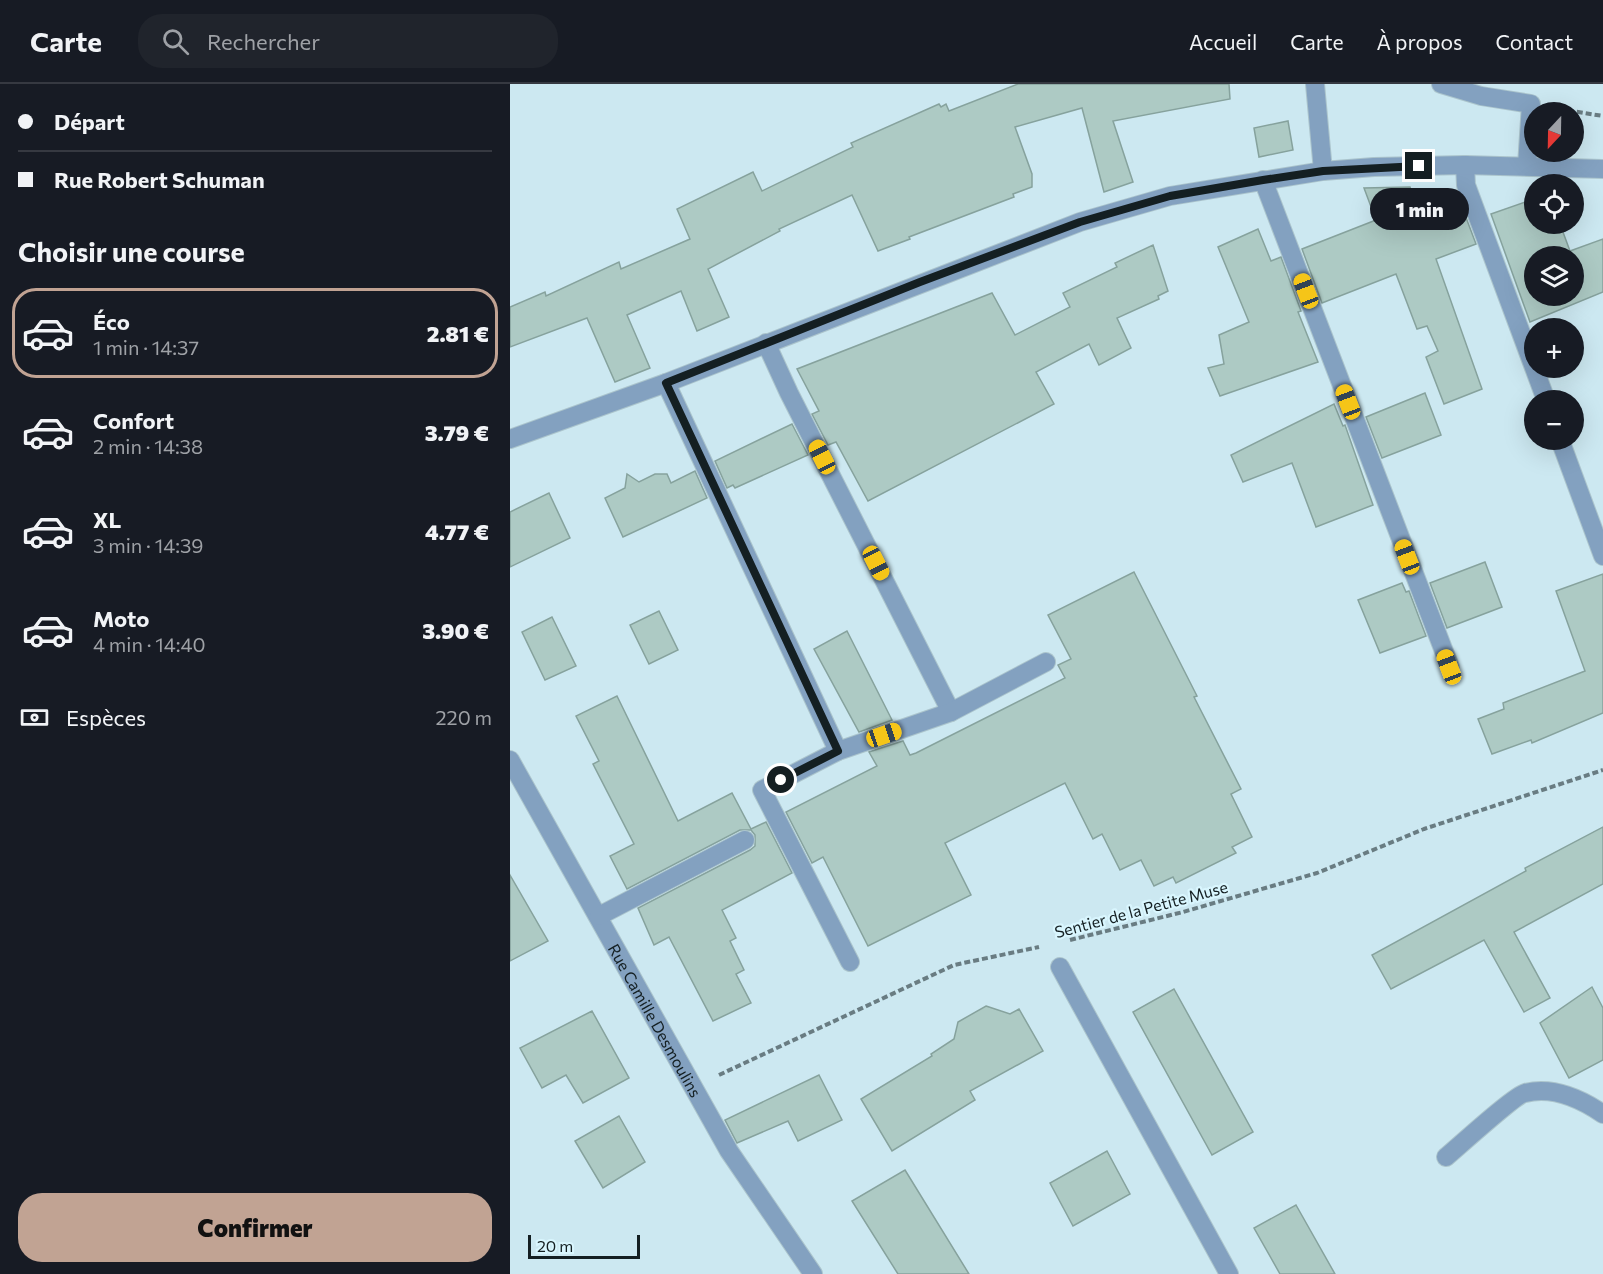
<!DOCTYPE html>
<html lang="fr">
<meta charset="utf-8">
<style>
:root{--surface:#171b24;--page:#20242c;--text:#f1f3f6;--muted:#9ea1a6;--line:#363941;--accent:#c1a393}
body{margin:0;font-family:Commissioner,sans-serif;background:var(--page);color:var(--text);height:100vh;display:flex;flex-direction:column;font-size:22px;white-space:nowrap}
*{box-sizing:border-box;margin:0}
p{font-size:20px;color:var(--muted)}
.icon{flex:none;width:33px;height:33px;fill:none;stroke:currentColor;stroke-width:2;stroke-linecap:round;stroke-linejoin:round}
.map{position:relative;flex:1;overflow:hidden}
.panel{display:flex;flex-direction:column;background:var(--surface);width:510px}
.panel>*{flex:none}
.top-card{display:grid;align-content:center;height:132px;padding:0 18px;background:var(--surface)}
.needle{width:39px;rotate:202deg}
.controls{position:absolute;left:1014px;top:18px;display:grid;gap:12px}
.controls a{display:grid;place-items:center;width:60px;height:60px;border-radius:50%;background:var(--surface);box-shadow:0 6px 24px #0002;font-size:30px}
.scale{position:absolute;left:18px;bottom:15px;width:112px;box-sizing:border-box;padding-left:6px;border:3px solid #141f22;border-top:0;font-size:16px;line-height:21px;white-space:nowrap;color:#141f22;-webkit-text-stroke:4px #d9f6fe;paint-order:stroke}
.end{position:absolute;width:27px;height:27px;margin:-14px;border:8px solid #141f22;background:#fff;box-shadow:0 0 0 3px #fff}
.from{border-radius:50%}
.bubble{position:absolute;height:42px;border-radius:21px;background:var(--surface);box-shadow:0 6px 24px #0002;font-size:20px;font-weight:800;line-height:42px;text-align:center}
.car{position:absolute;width:18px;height:36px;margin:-18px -9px;border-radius:8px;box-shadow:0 0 4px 2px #0007;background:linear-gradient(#f5c518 24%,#345 0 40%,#f5c518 0 76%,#345 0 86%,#f5c518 0)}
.top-card b{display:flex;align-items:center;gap:21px;height:57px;font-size:22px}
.top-card b+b{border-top:2px solid var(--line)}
.top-card i{width:15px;height:15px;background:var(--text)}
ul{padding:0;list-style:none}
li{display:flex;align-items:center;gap:18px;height:90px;margin:0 12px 9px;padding:0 6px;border:3px solid transparent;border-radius:24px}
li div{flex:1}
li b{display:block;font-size:22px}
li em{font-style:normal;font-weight:800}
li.on{border-color:var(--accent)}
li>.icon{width:54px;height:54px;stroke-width:1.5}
h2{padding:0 18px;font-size:27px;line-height:72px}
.pay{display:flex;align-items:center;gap:15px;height:66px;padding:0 18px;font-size:22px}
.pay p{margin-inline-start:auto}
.action{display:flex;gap:12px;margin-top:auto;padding:12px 18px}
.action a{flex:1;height:69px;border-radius:24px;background:var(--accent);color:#111;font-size:24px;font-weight:800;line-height:69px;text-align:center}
header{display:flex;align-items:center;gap:36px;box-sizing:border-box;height:84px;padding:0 30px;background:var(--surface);border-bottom:2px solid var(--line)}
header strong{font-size:28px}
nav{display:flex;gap:33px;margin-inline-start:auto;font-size:21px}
.search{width:420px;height:54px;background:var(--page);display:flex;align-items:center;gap:15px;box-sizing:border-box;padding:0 21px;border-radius:24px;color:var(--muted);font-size:22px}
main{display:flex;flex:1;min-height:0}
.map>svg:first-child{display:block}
</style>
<header>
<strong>Carte</strong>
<div class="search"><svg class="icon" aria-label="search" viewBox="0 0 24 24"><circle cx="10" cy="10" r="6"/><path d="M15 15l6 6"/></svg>Rechercher</div>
<nav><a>Accueil</a><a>Carte</a><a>À propos</a><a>Contact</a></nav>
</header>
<main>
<section class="panel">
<div class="top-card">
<b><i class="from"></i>Départ</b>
<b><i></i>Rue Robert Schuman</b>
</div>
<h2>Choisir une course</h2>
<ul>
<li class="on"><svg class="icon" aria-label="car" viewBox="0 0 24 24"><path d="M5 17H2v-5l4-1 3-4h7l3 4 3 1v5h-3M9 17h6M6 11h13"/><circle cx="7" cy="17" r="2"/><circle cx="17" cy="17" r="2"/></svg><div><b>Éco</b><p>1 min · 14:37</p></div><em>2.81 €</em></li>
<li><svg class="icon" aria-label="car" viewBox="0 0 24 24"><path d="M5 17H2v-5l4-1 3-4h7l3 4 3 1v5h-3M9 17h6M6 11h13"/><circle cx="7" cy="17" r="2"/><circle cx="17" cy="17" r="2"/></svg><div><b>Confort</b><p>2 min · 14:38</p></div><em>3.79 €</em></li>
<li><svg class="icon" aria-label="car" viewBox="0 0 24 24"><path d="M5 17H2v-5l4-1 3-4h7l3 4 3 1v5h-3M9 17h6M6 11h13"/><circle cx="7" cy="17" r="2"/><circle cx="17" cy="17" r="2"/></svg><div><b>XL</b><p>3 min · 14:39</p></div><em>4.77 €</em></li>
<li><svg class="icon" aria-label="car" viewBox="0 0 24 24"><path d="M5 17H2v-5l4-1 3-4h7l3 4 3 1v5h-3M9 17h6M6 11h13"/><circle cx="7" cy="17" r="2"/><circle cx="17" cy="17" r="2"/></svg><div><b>Moto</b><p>4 min · 14:40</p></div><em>3.90 €</em></li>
</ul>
<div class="pay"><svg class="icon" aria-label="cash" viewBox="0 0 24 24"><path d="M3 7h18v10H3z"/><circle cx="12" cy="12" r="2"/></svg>Espèces<p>220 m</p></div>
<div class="action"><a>Confirmer</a></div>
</section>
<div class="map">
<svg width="1093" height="1190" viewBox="0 0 1093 1190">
<rect width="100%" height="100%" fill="#cce8f1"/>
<!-- building -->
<g fill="#adcac4" stroke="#86a29d" stroke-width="1.5" fill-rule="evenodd">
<path d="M508,0H719L720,15L603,37L623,98L594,108L572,24L505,43L522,90V103L503,110L504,113L399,153L400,155L368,167L342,111L269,145L270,147L198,185L219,233L187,247L171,207L117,231L140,284L105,298L77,234L0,263V223L35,208L36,212L109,178L111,185L180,155L167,125L243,88L252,107L343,63L341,59L429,20L431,23L436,20L439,27Z"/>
<path d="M778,37L783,66L749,73L744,44Z"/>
<path d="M900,103L912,138L952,123L966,160L926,175L972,305L934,320L916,273L928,267L917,242L907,245L886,190L812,219L792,165L866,136L854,104Z"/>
<path d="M1024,115V140H1050L1060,167L1093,155V208L1020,238L981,130ZM1024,172H1064V212H1024Z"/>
<path d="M748,145L761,177L771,173L791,227L788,228L808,278L710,312L698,284L714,280L709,251L739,238L708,163Z"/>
<path d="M643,161L658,207L648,212L649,215L607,234L621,264L589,281L579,260L526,288L544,320L358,417L326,358L318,361L302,330L309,327L287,285L482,209L505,251L560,223L553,209L607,183L605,179Z"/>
<path d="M915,309L931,351L872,374L856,333Z"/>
<path d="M824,320L833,342L835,341L863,421L806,443L782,379L733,398L721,371Z"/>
<path d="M282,340L298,371L225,404L223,401L217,404L205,377Z"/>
<path d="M185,387L197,414L113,453L95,414L115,404L117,390L129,398L145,390H157L161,399Z"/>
<path d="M39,409L60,454L0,483V428Z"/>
<path d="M975,478L992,523L937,544L920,499Z"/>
<path d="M624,488L687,612L684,613L731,705L721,710L742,753L722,763L726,769L666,799L663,793L644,802L631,776L610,786L592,750L583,755L555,699L435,759L461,811L358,862L313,773L302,779L276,728L367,682L359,668L393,657L400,671L406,669L555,594L548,581L561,575L538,531Z"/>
<path d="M1093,490V629L1022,659L1021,656L982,670L968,635L994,625L993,619L1075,587L1046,507Z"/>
<path d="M892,499L896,508L899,507L916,552L870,569L848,516Z"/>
<path d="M149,527L168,566L139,580L120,541Z"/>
<path d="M42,533L66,582L35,596L12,548Z"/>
<path d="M337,547L382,636L349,648L304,565Z"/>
<path d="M107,612L168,737L222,709L241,745L256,738L282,789L212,826L226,854L220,857L234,886L226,890L241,919L203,937L159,853L144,861L128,824L240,766L245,762V751L241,746H230L117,805L100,772L124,760L83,680L89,677L66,632Z"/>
<path d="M1093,743V800L1004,848L1040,914L1014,928L974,856L881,905L862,871L1016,787L1015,784Z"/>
<path d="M0,791L38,857L0,877Z"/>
<path d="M1082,903L1093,924V976L1059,994L1030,939Z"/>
<path d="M664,905L743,1048L702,1071L623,928Z"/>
<path d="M476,922L500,930L509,925L533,967L460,1007L465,1016L382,1067L351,1015L422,972L421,970L444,955L448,938Z"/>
<path d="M82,927L119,994L73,1019L56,991L32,1004L10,964Z"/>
<path d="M309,991L332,1036L288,1057L278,1037L227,1059L215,1036Z"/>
<path d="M109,1032L135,1078L93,1104L65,1057Z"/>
<path d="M597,1067L620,1110L563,1142L540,1099Z"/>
<path d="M395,1086L459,1190H388L342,1117Z"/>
<path d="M786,1121L825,1190H770L744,1144Z"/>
</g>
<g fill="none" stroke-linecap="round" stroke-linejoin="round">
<!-- lane casing -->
<g stroke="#abc4cc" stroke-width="20">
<g id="lane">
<path d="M931,0L971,12L1021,20L1017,82"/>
<path d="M256,259L279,309L441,628"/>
<path d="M156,299L328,667"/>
<path d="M340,878L252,706L328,667L441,628L536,578"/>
<path d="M936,1073C948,1063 1005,1011 1015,1009C1043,1002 1071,1015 1093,1030"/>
</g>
</g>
<!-- street casing -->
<g stroke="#abc4cc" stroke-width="20">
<g id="street">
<path d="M805,0L813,87"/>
<path d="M955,81L956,101L1036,316"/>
<path d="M753,96L940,583"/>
<path d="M0,355L156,299L570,138L660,112L813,87L864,83L955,81L1093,85"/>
<path d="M1050,356L1093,472"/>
<path id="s1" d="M0,676L219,1067L303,1190"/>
<path d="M89,832L235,756"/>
<path d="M550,883L719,1190"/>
</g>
</g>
<!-- path -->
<g stroke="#697c82" stroke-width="4" stroke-dasharray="6 3" stroke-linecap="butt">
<path d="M1049,25L1093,32"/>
<path d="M560,856L673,828L807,789L914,745L1093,686"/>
<path d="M209,991L444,881L529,863"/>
</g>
<!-- lane -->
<use href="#lane" stroke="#83a1c0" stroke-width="18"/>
<!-- street -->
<use href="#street" stroke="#83a1c0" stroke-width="18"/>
</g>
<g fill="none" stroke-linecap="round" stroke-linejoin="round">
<!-- route -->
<path stroke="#141f22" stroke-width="8" d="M271,696L328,667L156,299L410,198L570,138L660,112L753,96L813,87L909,82"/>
</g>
<g text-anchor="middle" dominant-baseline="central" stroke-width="4.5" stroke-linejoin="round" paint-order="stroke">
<!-- street labels -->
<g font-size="16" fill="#141f22" stroke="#d9f6fe">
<text transform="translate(631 825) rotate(-15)">Sentier de la Petite Muse</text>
<text stroke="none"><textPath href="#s1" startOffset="298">Rue Camille Desmoulins</textPath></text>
</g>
</g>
</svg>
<div class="controls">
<a><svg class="needle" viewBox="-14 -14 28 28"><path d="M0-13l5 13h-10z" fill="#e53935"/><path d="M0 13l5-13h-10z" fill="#9ea1a6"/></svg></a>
<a><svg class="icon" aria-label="locate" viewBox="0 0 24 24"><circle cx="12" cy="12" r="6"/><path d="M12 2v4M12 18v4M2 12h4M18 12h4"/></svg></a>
<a><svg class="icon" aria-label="layers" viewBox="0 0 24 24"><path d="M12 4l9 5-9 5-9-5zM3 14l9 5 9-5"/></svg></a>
<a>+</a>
<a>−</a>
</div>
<div class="scale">20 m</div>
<i class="end from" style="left:271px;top:696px"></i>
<i class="end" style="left:909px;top:82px"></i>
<div class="bubble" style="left:860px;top:104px;width:99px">1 min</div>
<i class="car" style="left:796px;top:207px;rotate:339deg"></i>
<i class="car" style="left:838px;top:318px;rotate:339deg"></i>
<i class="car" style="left:312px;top:373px;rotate:333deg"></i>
<i class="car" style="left:897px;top:473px;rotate:339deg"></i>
<i class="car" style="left:366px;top:479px;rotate:153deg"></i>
<i class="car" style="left:939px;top:583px;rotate:339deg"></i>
<i class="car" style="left:374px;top:651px;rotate:71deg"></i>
</div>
</main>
